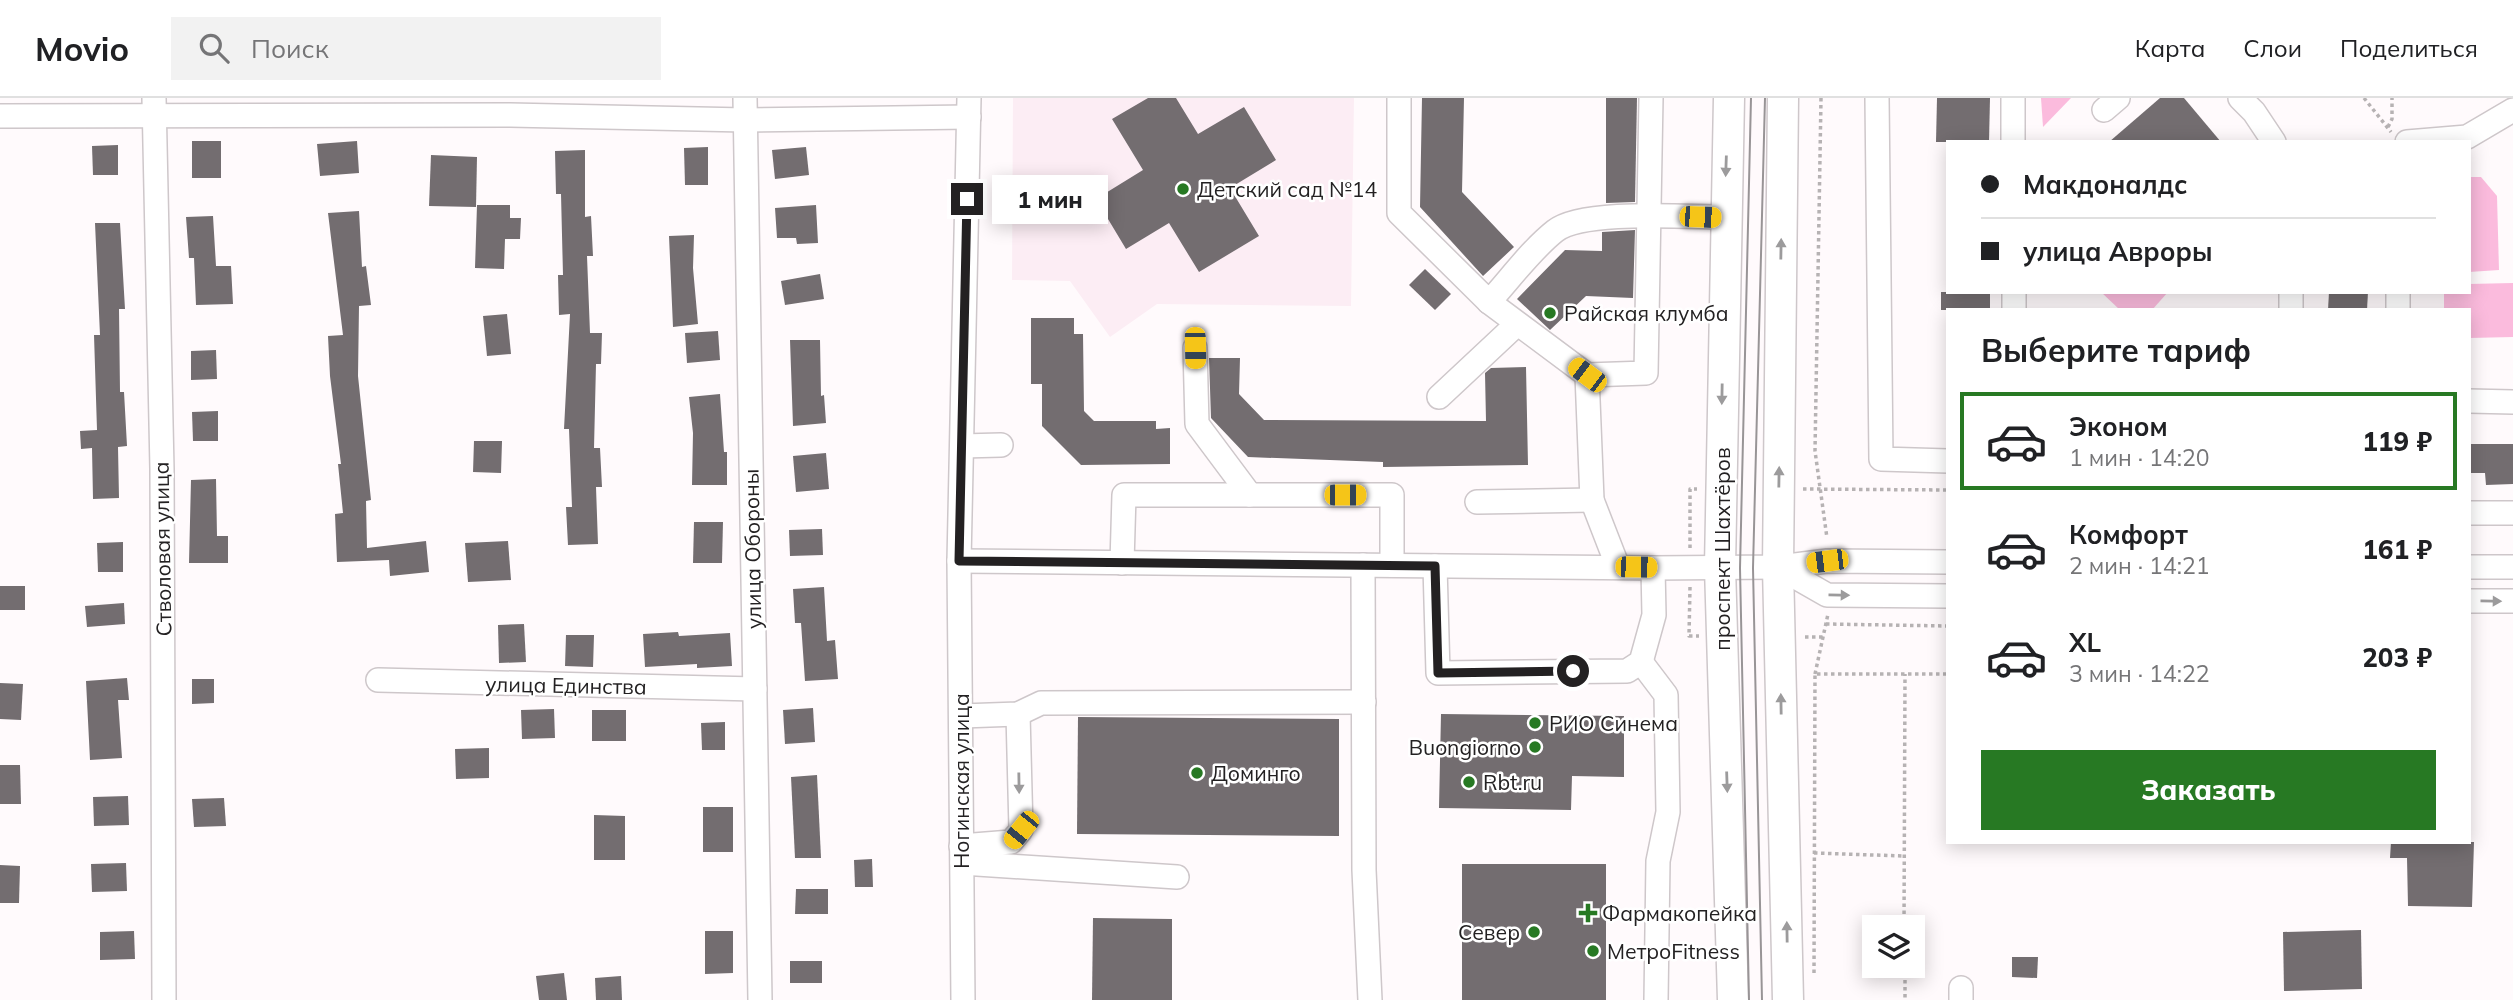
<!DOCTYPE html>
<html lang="ru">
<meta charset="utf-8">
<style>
:root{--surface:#fff;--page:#f2f2f2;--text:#202124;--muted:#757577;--line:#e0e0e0;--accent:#277923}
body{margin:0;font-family:Mulish,sans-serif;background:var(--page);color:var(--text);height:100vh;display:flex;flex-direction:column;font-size:26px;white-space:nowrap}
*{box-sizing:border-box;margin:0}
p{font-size:23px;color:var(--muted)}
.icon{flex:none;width:38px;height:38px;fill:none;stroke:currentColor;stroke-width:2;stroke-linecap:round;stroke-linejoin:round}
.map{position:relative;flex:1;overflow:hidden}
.drawer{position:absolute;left:1946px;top:210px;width:525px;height:536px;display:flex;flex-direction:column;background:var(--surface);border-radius:0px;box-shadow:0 4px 18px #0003}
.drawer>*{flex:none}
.top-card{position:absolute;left:1946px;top:42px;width:525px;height:154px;border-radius:0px;box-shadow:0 4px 18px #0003;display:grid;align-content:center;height:154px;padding:0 35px;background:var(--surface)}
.controls{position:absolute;left:1862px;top:817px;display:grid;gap:14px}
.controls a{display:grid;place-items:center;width:63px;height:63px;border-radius:0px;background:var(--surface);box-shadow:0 4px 18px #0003;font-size:35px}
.end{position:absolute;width:32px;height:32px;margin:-16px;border:9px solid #232122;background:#fff;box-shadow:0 0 0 4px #fff}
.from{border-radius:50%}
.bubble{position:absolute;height:49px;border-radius:0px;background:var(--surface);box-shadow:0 4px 18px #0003;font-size:23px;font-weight:800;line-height:49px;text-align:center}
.car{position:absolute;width:21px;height:42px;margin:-21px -10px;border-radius:9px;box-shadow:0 0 5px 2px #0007;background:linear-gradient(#f5c518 24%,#345 0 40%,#f5c518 0 76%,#345 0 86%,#f5c518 0)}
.top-card b{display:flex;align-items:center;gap:24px;height:66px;font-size:26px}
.top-card b+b{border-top:2px solid var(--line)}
.top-card i{width:18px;height:18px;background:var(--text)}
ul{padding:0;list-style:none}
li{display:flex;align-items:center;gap:21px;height:98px;margin:0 14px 10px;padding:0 21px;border:4px solid transparent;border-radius:0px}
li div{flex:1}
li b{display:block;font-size:26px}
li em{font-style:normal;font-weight:800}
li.selected{border-color:var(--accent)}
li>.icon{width:63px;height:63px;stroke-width:1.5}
h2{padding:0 35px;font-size:32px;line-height:84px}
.cta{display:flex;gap:14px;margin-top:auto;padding:14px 35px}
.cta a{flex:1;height:80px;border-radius:0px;background:var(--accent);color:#fff;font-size:28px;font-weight:800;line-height:80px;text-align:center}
header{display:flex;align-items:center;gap:42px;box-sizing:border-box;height:98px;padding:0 35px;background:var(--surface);border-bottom:2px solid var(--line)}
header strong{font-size:33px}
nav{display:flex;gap:38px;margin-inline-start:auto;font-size:24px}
.search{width:490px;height:63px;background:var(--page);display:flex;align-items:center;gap:18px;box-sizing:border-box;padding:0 24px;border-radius:0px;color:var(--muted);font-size:26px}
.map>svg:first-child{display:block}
</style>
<header>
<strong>Movio</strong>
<div class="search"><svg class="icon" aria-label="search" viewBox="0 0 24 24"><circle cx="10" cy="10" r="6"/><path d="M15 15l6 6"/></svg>Поиск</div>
<nav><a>Карта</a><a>Слои</a><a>Поделиться</a></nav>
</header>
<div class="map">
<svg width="2513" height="902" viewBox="0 0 2513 902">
<rect width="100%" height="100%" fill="#fffafc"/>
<!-- built -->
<path fill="#fcedf4" d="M1013,0H1354L1351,208L1157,206L1110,239L1070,183L1012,182Z"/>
<!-- green -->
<g fill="#fbbbdd">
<path d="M2041,0H2071L2043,29Z"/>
<path d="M2469,79H2481L2497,98L2499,172L2469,174Z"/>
<path d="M2513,185V239L2469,240V212H2444V194H2469V186Z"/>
<path d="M2101,194H2168L2152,212H2120Z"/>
</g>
<!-- building -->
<g fill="#736d70">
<path d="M1148,0H1176L1198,36L1244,9L1276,62L1230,90L1259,138L1199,174L1169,125L1126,151L1096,101L1143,72L1112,21Z"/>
<path d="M1422,0H1464L1462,94L1514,149L1483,178L1420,109Z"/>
<path d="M1606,0H1637L1635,104L1606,105Z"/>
<path d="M1937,0H1990L1989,44H1936Z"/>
<path d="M2160,0H2184L2221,44H2109Z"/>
<rect x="192" y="43" width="29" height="37"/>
<path d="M357,43L359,75L320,78L317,46Z"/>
<path d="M118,47V77H93L92,48Z"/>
<path d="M708,49V87H685L684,50Z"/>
<path d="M806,49L809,77L775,81L772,52Z"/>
<path d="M585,52V119L591,118L593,158H587L590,235H602L601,266H596L594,350H600L602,389H596L598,446L568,447L566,409H572L569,331H564L570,216L559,217L558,177H563L561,96H556L555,53Z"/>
<path d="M431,57L477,59L476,109L429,108Z"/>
<path d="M477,107H510V120H521L520,141H505L504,171L475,170Z"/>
<path d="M816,107L818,145L797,146L796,140H777L775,110Z"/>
<path d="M359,113L362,169L366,168L371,207L359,208L358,278L371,402L366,403L367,450L426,443L429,474L390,478L389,462L337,464L335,416L343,415L338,366H341L330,278L328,238L343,237L328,115Z"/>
<path d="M213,118L216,168H231L233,206L196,207L194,160H189L186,119Z"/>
<path d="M95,125H120L125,211H119L120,294H124L127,348L118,349L119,400L93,401L92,350L81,351L80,333L97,332L94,237H100Z"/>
<path d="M1635,132L1633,200L1586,198L1550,232L1517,201L1565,152L1602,153V134Z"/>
<path d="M694,137L693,170L698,226L673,229L669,138Z"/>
<path d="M1425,171L1451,196L1435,212L1409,187Z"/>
<path d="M820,176L824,201L785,207L781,183Z"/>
<rect x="1941" y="194" width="49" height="18"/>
<path d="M2329,194H2368L2367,212H2328Z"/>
<path d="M507,216L511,256L487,258L483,218Z"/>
<path d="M1031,220H1074V236H1083L1084,313L1094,323H1156V331L1170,330V366L1081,367L1042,328V286H1031Z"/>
<path d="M718,233L720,262L687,265L685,235Z"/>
<path d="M790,242H820L821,298L824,297L826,325L793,328Z"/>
<path d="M216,252L217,281L191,282V253Z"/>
<path d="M1209,260H1240L1239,296L1264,322L1486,323L1485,275L1491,270L1526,269L1528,367L1383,369V364L1248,359L1211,320Z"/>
<path d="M720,296L724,354H727V387H692L693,335L689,299Z"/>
<path d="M218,313V343H193L192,314Z"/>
<path d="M474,343H502L501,375L473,374Z"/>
<path d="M2469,346H2513V386L2486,387L2485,375H2469Z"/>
<path d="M826,355L829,391L796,394L793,358Z"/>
<path d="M216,381L217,438H228V465H189L191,382Z"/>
<path d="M694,424H723L722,465H693Z"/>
<path d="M822,431L823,457L790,458L789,432Z"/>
<path d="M508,443L511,482L468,484L465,445Z"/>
<path d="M123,444V474H98L97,445Z"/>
<rect x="0" y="488" width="25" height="24"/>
<path d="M824,489L827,543L835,542L838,581L805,583L801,525H795L793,491Z"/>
<path d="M124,505L125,526L87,529L85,508Z"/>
<path d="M524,526L526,564L499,565L498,527Z"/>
<path d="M678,534L679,538L730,535L732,568L697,570V566L645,569L643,536Z"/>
<path d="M566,537H594L593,569L565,568Z"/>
<path d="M127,580L129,602H118L122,660L90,662L86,583Z"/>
<path d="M192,581H214V605L192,606Z"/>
<path d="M0,585L23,586L21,622L0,621Z"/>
<path d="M813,610L815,644L785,646L783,612Z"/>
<path d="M554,611L555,640L522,641L521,612Z"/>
<rect x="592" y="612" width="34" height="31"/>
<path d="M1441,616L1624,618V679L1572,678L1571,712L1439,710Z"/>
<path d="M1078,619L1339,621V738L1077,736Z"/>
<path d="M725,624V652H702L701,625Z"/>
<path d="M489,650V680L456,681L455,651Z"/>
<path d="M0,667H20L21,706H0Z"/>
<path d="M817,677L821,760H795L791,679Z"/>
<path d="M128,698L129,727L94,728L93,699Z"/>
<path d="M224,700L226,728L194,729L192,701Z"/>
<rect x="703" y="709" width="30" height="45"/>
<path d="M594,717L625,718V762H594Z"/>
<path d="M2391,744H2474L2472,809L2408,808L2407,760H2390Z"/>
<path d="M872,761L873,789H855L854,762Z"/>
<path d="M126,765L127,793L92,794L91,766Z"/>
<rect x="1462" y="766" width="144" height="136"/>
<path d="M0,767L20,768L19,805H0Z"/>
<path d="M796,791H828V816H795Z"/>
<path d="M1093,820L1172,821V902H1092Z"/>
<path d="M2361,832L2362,891L2284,893L2283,834Z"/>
<path d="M134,833L135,861L100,862V834Z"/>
<path d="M705,833H733V875L705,876Z"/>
<path d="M2012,859H2038L2037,880L2012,879Z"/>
<rect x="790" y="863" width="32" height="22"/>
<path d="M564,875L567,902H539L536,878Z"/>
<path d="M621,878L622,902H596L595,880Z"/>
</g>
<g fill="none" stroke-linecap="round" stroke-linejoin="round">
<!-- minor casing -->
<g stroke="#cec7ca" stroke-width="26">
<g id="minor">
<path d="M154,0L162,371L164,902"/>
<path d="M745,0L760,902"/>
<path d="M1399,0V115L1489,204C1510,181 1531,152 1555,133C1582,111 1687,119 1725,119"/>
<path d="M1877,0L1881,361L1948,363"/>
<path d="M2013,0V44"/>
<path d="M2240,0L2254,14L2274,44"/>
<path d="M2104,12L2118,0"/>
<path d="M0,18L510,17L745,22L969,19"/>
<path d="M2407,44L2467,39L2513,12"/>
<path d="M2014,194V212"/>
<path d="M1489,204L1587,277L1646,275L1651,0"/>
<path d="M2291,212V194"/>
<path d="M2398,212V194"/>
<path d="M1195,250L1197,326L1250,397"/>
<path d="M1587,277L1592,402L1618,469"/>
<path d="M1439,299L1517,226"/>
<path d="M2469,303L2513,304"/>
<path d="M962,348L1001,347"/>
<path d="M1477,404L1592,402"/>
<path d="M2469,415H2513"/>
<path d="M959,463L1653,470L1778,469L1827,463L1948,464"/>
<path d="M1122,465L1124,397H1392V467"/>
<path d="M1363,467L1364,772L1370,902"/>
<path d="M1435,468L1438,575L1627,573L1641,564L1654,517L1653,470"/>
<path d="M1778,469L1827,497L1948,498"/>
<path d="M2469,469H2513"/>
<path d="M2469,503H2513"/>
<path d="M1641,564L1666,597L1668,714L1658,763L1656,902"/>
<path d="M378,582L755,591"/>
<path d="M962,618L1018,616L1041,605L1364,604"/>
<path d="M961,748L1011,744L1021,732L1018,616"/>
<path d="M962,765L1177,779"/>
<path d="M1961,890V902"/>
<path d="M963,902L959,463L969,0"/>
</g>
</g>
<!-- major casing -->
<g stroke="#cec7ca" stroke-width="33">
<g id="major">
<path d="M1729,0L1720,469L1733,902"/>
<path d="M1783,0L1778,469L1788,902"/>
</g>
</g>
<!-- path -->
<g stroke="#b6b2b3" stroke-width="3.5" stroke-dasharray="3.5 3.5" stroke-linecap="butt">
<path d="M1821,0L1815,353L1827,440"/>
<path d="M2364,0L2391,34"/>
<path d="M2388,29L2392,21V0"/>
<path d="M1803,391L1948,392"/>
<path d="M1690,450V391H1697"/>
<path d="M1690,489L1689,538H1699"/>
<path d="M1826,526L1948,528"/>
<path d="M1805,539H1823"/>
<path d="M1815,576L1828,516"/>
<path d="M1814,755L1903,758"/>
<path d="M1904,830L1905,576"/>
<path d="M1905,868V902"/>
<path d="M1814,875L1815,576H1948"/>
</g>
<!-- minor -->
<use href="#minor" stroke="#fff" stroke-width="23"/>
<!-- major -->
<use href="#major" stroke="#fff" stroke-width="30"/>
<!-- tram -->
<g stroke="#989496" stroke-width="2">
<path d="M1749,902L1740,470L1751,0"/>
<path d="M1762,902L1753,470L1765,0"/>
</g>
</g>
<!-- one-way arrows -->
<defs><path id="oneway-solid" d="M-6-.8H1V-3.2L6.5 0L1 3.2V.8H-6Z" transform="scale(1.75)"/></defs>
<g fill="#9c9b9c">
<use href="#oneway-solid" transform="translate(1726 68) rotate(92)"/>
<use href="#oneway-solid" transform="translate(1781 151) rotate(-89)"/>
<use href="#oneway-solid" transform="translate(1722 296) rotate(91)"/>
<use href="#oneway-solid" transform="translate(1779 379) rotate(-89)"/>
<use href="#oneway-solid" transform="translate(1839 497) rotate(1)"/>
<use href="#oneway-solid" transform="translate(2491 503) rotate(1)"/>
<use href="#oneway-solid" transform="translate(1781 606) rotate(-91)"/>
<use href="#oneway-solid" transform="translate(1727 684) rotate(88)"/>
<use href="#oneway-solid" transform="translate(1019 685) rotate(89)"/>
<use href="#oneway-solid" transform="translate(1787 834) rotate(-91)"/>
</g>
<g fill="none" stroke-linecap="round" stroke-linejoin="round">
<!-- route -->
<path stroke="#232122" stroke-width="9" d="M967,101L959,463L1435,468L1438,575L1573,573"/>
</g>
<!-- markers -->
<g fill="#277923" stroke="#fff" stroke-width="2.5">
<circle cx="1183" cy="91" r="7"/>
<circle cx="1550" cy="215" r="7"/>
<circle cx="1535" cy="625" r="7"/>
<circle cx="1535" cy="649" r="7"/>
<circle cx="1197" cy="675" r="7"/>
<circle cx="1469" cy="684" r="7"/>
<path d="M1584.5 804.5h7v7h7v7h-7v7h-7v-7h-7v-7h7z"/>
<circle cx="1534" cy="834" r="7"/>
<circle cx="1593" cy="853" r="7"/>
</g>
<g text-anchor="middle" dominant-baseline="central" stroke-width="5" stroke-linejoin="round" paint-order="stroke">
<!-- poi labels -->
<g font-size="21" fill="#232122" stroke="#fff" text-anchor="start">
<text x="1197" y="91">Детский сад №14</text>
<text x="1564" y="215">Райская клумба</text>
<text x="1549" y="625">РИО Синема</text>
<text x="1521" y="649" text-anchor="end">Buongiorno</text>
<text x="1211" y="675">Доминго</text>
<text x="1483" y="684">Rbt.ru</text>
<text x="1602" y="815">Фармакопейка</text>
<text x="1520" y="834" text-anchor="end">Север</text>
<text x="1607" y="853">МетроFitness</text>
</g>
<!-- street labels -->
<g font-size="21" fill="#232122" stroke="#fff">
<text transform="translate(162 451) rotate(-91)">Стволовая улица</text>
<text transform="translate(752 451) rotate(-91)">улица Обороны</text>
<text transform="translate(1722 451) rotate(-90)">проспект Шахтёров</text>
<text transform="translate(566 587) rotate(1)">улица Единства</text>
<text transform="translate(961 683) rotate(-90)">Ногинская улица</text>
</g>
</g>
</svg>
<div class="controls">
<a><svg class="icon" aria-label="layers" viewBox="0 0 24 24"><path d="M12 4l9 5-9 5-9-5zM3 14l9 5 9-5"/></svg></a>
</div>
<i class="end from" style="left:1573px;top:573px"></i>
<i class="end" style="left:967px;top:101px"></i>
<div class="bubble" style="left:992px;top:77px;width:116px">1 мин</div>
<i class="car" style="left:1700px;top:119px;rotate:92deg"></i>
<i class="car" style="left:1195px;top:250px;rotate:179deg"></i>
<i class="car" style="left:1587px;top:277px;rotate:307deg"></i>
<i class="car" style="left:1345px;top:397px;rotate:90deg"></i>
<i class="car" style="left:1827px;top:463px;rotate:263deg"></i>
<i class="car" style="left:1636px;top:469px;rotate:91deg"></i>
<i class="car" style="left:1021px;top:732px;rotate:219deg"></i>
<div class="top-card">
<b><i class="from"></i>Макдоналдс</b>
<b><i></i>улица Авроры</b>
</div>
<section class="drawer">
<h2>Выберите тариф</h2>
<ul>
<li class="selected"><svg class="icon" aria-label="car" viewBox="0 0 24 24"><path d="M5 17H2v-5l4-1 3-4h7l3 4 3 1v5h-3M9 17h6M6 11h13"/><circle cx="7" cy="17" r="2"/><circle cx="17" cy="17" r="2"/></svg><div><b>Эконом</b><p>1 мин · 14:20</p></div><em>119 ₽</em></li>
<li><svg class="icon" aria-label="car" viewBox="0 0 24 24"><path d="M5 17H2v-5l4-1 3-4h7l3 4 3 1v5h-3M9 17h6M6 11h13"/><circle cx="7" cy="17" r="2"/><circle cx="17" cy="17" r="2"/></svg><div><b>Комфорт</b><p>2 мин · 14:21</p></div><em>161 ₽</em></li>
<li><svg class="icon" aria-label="car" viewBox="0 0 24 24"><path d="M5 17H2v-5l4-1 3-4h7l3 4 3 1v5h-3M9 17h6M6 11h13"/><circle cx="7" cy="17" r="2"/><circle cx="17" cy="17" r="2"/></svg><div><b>XL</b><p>3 мин · 14:22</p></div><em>203 ₽</em></li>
</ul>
<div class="cta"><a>Заказать</a></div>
</section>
</div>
